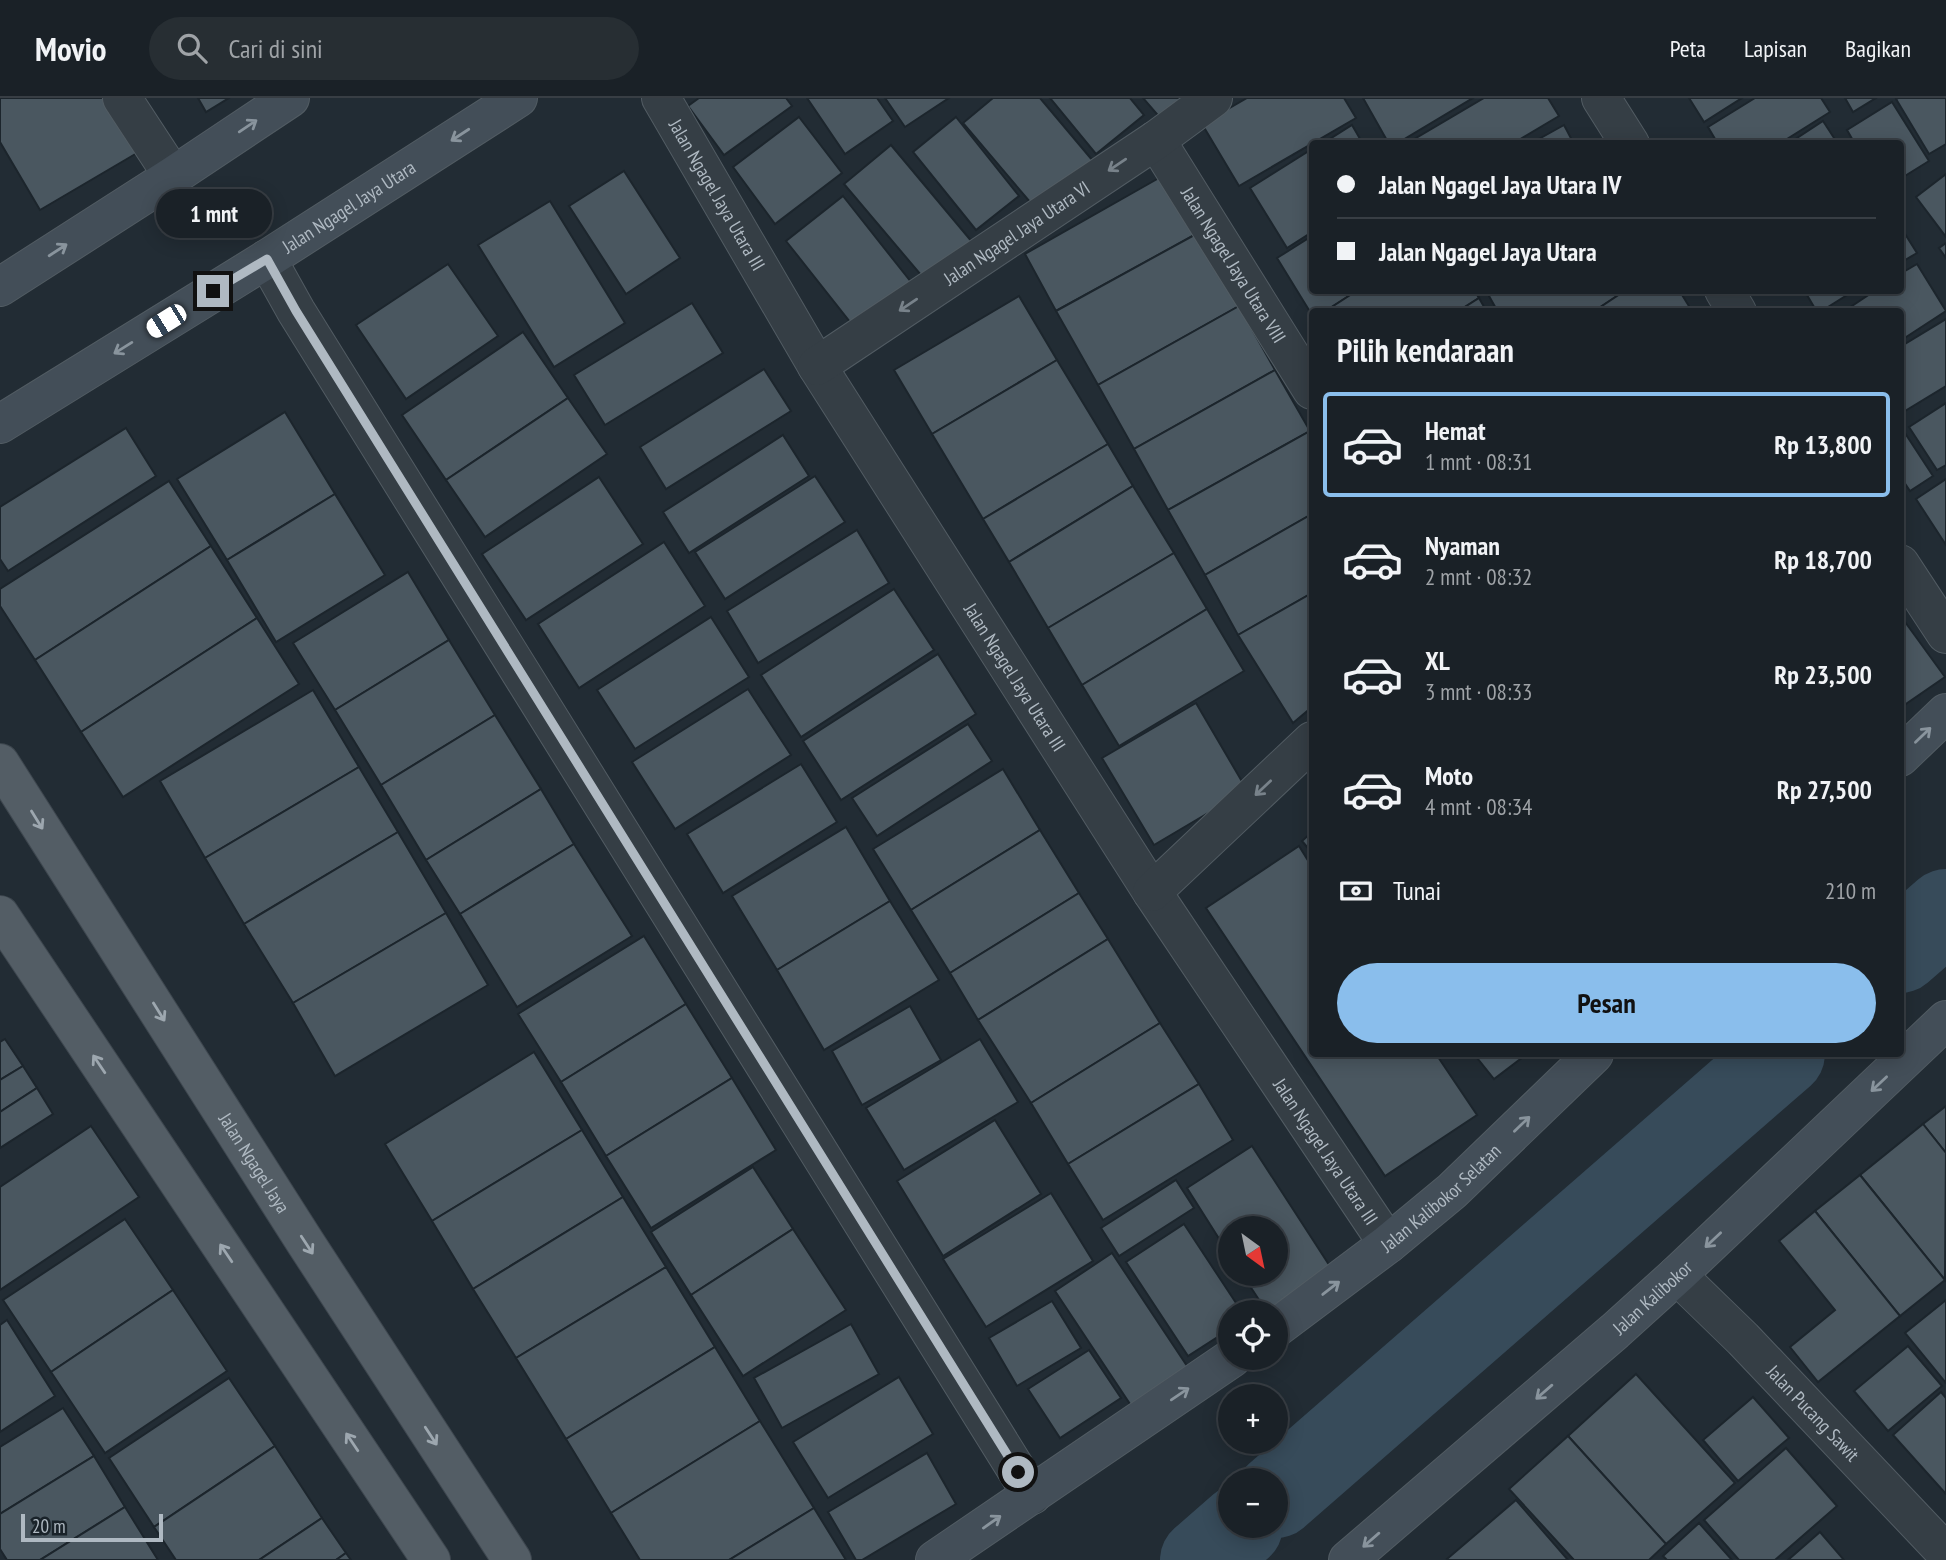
<!DOCTYPE html>
<html lang="id">
<meta charset="utf-8">
<style>
:root{--surface:#1a2127;--page:#272e33;--text:#f1f3f6;--muted:#9fa3a7;--line:#383e44;--accent:#8abeec}
body{margin:0;font-family:"PT Sans Narrow",sans-serif;background:var(--page);color:var(--text);height:100vh;display:flex;flex-direction:column;font-size:26px;white-space:nowrap}
*{box-sizing:border-box;margin:0}
p{font-size:23px;color:var(--muted)}
.icon{flex:none;width:38px;height:38px;fill:none;stroke:currentColor;stroke-width:2;stroke-linecap:round;stroke-linejoin:round}
.map{position:relative;flex:1;overflow:hidden}
.panel{position:absolute;left:1309px;top:210px;width:595px;height:749px;display:flex;flex-direction:column;background:var(--surface);border-radius:7px;box-shadow:0 4px 18px #0003,0 0 0 2px var(--line)}
.panel>*{flex:none}
.top-card{position:absolute;left:1309px;top:42px;width:595px;height:154px;border-radius:7px;box-shadow:0 4px 18px #0003,0 0 0 2px var(--line);display:grid;align-content:center;height:154px;padding:0 28px;background:var(--surface)}
.needle{width:46px;rotate:147deg}
.buttons{position:absolute;left:1218px;top:1118px;display:grid;gap:14px}
.buttons a{display:grid;place-items:center;width:70px;height:70px;border-radius:50%;background:var(--surface);box-shadow:0 4px 18px #0003,0 0 0 2px var(--line);font-size:35px}
.scale{position:absolute;left:21px;bottom:18px;width:142px;box-sizing:border-box;padding-left:7px;border:4px solid #afb9c2;border-top:0;font-size:19px;line-height:24px;white-space:nowrap;color:#afb9c2;-webkit-text-stroke:5px #1a232a;paint-order:stroke}
.end{position:absolute;width:32px;height:32px;margin:-16px;border:9px solid #afb9c2;background:#111;box-shadow:0 0 0 4px #111}
.from{border-radius:50%}
.bubble{position:absolute;height:49px;border-radius:24px;background:var(--surface);box-shadow:0 4px 18px #0003,0 0 0 2px var(--line);font-size:23px;font-weight:700;line-height:49px;text-align:center}
.car{position:absolute;width:21px;height:42px;margin:-21px -10px;border-radius:9px;box-shadow:0 0 5px 2px #0007;background:linear-gradient(#fff 24%,#345 0 40%,#fff 0 76%,#345 0 86%,#fff 0)}
.top-card b{display:flex;align-items:center;gap:24px;height:66px;font-size:26px}
.top-card b+b{border-top:2px solid var(--line)}
.top-card i{width:18px;height:18px;background:var(--text)}
ul{padding:0;list-style:none}
li{display:flex;align-items:center;gap:21px;height:105px;margin:0 14px 10px;padding:0 14px;border:4px solid transparent;border-radius:7px}
li div{flex:1}
li b{display:block;font-size:26px}
li em{font-style:normal;font-weight:700}
li.active{border-color:var(--accent)}
li>.icon{width:63px;height:63px;stroke-width:1.5}
h2{padding:0 28px;font-size:32px;line-height:84px}
.pay{display:flex;align-items:center;gap:18px;height:77px;padding:0 28px;font-size:26px}
.pay p{margin-inline-start:auto}
.button{display:flex;gap:14px;margin-top:auto;padding:14px 28px}
.button a{flex:1;height:80px;border-radius:42px;background:var(--accent);color:#111;font-size:28px;font-weight:700;line-height:80px;text-align:center}
header{display:flex;align-items:center;gap:42px;box-sizing:border-box;height:98px;padding:0 35px;background:var(--surface);border-bottom:2px solid var(--line)}
header strong{font-size:33px}
nav{display:flex;gap:38px;margin-inline-start:auto;font-size:24px}
.search{width:490px;height:63px;background:var(--page);display:flex;align-items:center;gap:18px;box-sizing:border-box;padding:0 24px;border-radius:38px;color:var(--muted);font-size:26px}
.map>svg:first-child{display:block}
</style>
<header>
<strong>Movio</strong>
<div class="search"><svg class="icon" aria-label="search" viewBox="0 0 24 24"><circle cx="10" cy="10" r="6"/><path d="M15 15l6 6"/></svg>Cari di sini</div>
<nav><a>Peta</a><a>Lapisan</a><a>Bagikan</a></nav>
</header>
<div class="map">
<svg width="1946" height="1462" viewBox="0 0 1946 1462">
<rect width="100%" height="100%" fill="#222c34"/>
<g fill="none" stroke-linecap="round" stroke-linejoin="round">
<!-- river -->
<g stroke="#374b5a" stroke-width="84">
<path d="M1900,853L1946,813"/>
<path d="M1276,1398L1783,956"/>
<path d="M1202,1462L1241,1428"/>
</g>
</g>
<!-- building -->
<g fill="#4a5760" stroke="#1c252c" stroke-width="2">
<path d="M0,0H104L137,55L40,112L0,44Z"/>
<path d="M198,0H229L206,14Z"/>
<path d="M699,0H786L792,8L724,57L688,8Z"/>
<path d="M807,0H877L893,23L845,56Z"/>
<path d="M885,0H949L905,29Z"/>
<path d="M993,0H1040L1093,63L1036,111L963,25Z"/>
<path d="M1050,0H1130L1144,17L1096,56Z"/>
<path d="M1143,0H1188L1162,22Z"/>
<path d="M1247,0H1344L1356,20L1239,88L1202,26Z"/>
<path d="M1363,0H1473L1396,46H1389Z"/>
<path d="M1484,0H1548L1559,18L1512,46H1406Z"/>
<path d="M1689,0H1742L1704,24Z"/>
<path d="M1755,0H1821L1830,14L1779,46H1718L1708,29Z"/>
<path d="M1845,0H1876L1853,14Z"/>
<path d="M1898,0H1946V46L1929,56L1896,1Z"/>
<path d="M1892,4L1929,63L1900,81V46H1855L1847,32Z"/>
<path d="M799,19L842,75L775,126L733,69Z"/>
<path d="M956,19L1019,98L976,132L913,54Z"/>
<path d="M1823,23L1838,46H1788Z"/>
<path d="M1352,27L1363,46H1322Z"/>
<path d="M1564,27L1574,46H1530Z"/>
<path d="M891,47L978,151L932,190L844,86Z"/>
<path d="M1312,51V134L1287,150L1250,90Z"/>
<path d="M624,73L680,160L626,196L569,108Z"/>
<path d="M1166,76L1198,135L1056,213L1025,156Z"/>
<path d="M1946,76V139L1916,99Z"/>
<path d="M843,98L915,189L858,234L786,143Z"/>
<path d="M550,103L625,225L554,269L478,147Z"/>
<path d="M1900,128L1917,155L1900,165Z"/>
<path d="M1198,135L1239,208L1098,287L1056,213Z"/>
<path d="M1312,138V192H1358L1324,214H1312V217L1277,160Z"/>
<path d="M1946,145V160L1939,150Z"/>
<path d="M448,166L498,238L406,301L356,227Z"/>
<path d="M1917,166L1946,213L1900,243V214H1843L1876,192H1900V176Z"/>
<path d="M1358,192H1474L1479,200L1457,214H1324Z"/>
<path d="M1497,192H1626L1593,214H1498L1489,198Z"/>
<path d="M1626,192H1679L1692,213L1593,214Z"/>
<path d="M1804,192H1855L1820,214H1817Z"/>
<path d="M1019,198L1057,262L932,336L894,272Z"/>
<path d="M1479,200L1487,214H1457Z"/>
<path d="M692,205L723,255L605,327L574,277Z"/>
<path d="M1239,208L1275,272L1134,351L1098,287Z"/>
<path d="M1946,221V288L1900,316V249Z"/>
<path d="M523,234L568,300L446,382L402,317Z"/>
<path d="M1057,262L1108,346L983,421L932,336Z"/>
<path d="M764,271L791,313L666,391L640,349Z"/>
<path d="M1275,272L1310,333L1168,412L1134,351Z"/>
<path d="M568,300L607,356L485,439L446,382Z"/>
<path d="M1946,305V367L1937,372L1909,329Z"/>
<path d="M285,314L335,396L227,462L177,381Z"/>
<path d="M1901,329L1933,378L1910,393L1900,378Z"/>
<path d="M126,330L156,378L8,473L0,461V409Z"/>
<path d="M1310,333L1312,339V416L1205,477L1168,412Z"/>
<path d="M783,337L809,378L689,455L663,414Z"/>
<path d="M1108,346L1133,388L1009,464L983,421Z"/>
<path d="M815,378L845,424L725,501L695,454Z"/>
<path d="M599,379L643,446L526,522L482,456Z"/>
<path d="M1946,381V447L1916,401Z"/>
<path d="M169,383L211,448L35,562L0,508V491Z"/>
<path d="M1133,388L1174,455L1048,530L1009,464Z"/>
<path d="M335,396L385,477L276,544L227,462Z"/>
<path d="M1312,416V495L1238,537L1205,477Z"/>
<path d="M857,432L889,485L758,565L727,513Z"/>
<path d="M664,444L705,508L579,590L538,526Z"/>
<path d="M211,448L257,520L81,634L35,562Z"/>
<path d="M1174,455L1207,511L1082,587L1048,530Z"/>
<path d="M408,474L449,542L335,612L293,545Z"/>
<path d="M894,491L934,552L801,639L761,577Z"/>
<path d="M1312,495V609L1293,625L1238,537Z"/>
<path d="M1207,511L1244,573L1119,648L1082,587Z"/>
<path d="M1900,517L1945,579L1900,610Z"/>
<path d="M711,519L749,579L635,651L597,592Z"/>
<path d="M257,520L299,586L123,699L81,634Z"/>
<path d="M449,542L495,617L381,687L335,612Z"/>
<path d="M938,556L976,616L841,702L803,643Z"/>
<path d="M748,591L791,657L675,731L632,664Z"/>
<path d="M313,592L359,669L205,760L160,683Z"/>
<path d="M1196,605L1247,692L1154,747L1102,660Z"/>
<path d="M495,617L541,691L426,762L381,687Z"/>
<path d="M968,626L992,663L877,738L852,700Z"/>
<path d="M801,666L837,724L723,795L687,736Z"/>
<path d="M359,669L398,734L244,826L205,760Z"/>
<path d="M1003,671L1040,732L911,812L873,751Z"/>
<path d="M541,691L574,746L460,816L426,762Z"/>
<path d="M846,729L890,803L777,872L732,798Z"/>
<path d="M1040,732L1079,795L950,875L911,812Z"/>
<path d="M398,734L446,815L293,905L244,826Z"/>
<path d="M1312,734V755L1302,743Z"/>
<path d="M574,746L632,838L517,909L460,816Z"/>
<path d="M1299,748L1312,769V956H1436L1477,1017L1385,1078L1206,810Z"/>
<path d="M1079,795L1108,841L978,922L950,875Z"/>
<path d="M890,803L939,882L824,952L777,872Z"/>
<path d="M446,815L488,887L335,978L293,905Z"/>
<path d="M644,838L686,906L561,984L518,916Z"/>
<path d="M1108,841L1160,925L1031,1005L978,922Z"/>
<path d="M686,906L732,980L606,1058L561,984Z"/>
<path d="M910,908L941,962L862,1007L832,953Z"/>
<path d="M1160,925L1199,986L1068,1066L1031,1005Z"/>
<path d="M5,941L23,968L0,982V944Z"/>
<path d="M980,941L1018,1004L904,1072L866,1010Z"/>
<path d="M534,954L582,1032L432,1123L385,1046Z"/>
<path d="M1474,956H1527L1494,981Z"/>
<path d="M23,968L37,990L0,1014V982Z"/>
<path d="M732,980L776,1052L651,1130L606,1058Z"/>
<path d="M1199,986L1233,1042L1103,1122L1068,1066Z"/>
<path d="M37,990L53,1016L0,1050V1014Z"/>
<path d="M1946,1008V1055L1923,1026Z"/>
<path d="M995,1022L1041,1096L943,1158L897,1083Z"/>
<path d="M1923,1026L1946,1055L1945,1182L1860,1077Z"/>
<path d="M91,1028L139,1099L0,1192V1089Z"/>
<path d="M582,1032L623,1099L473,1191L432,1123Z"/>
<path d="M1252,1048L1335,1176L1267,1214L1242,1176H1276V1130H1230V1158L1187,1090Z"/>
<path d="M753,1069L793,1131L691,1197L651,1134Z"/>
<path d="M1860,1077L1945,1182L1900,1218L1815,1113Z"/>
<path d="M1176,1082L1194,1110L1119,1158L1101,1130Z"/>
<path d="M1051,1095L1093,1163L986,1229L943,1161Z"/>
<path d="M623,1099L666,1169L516,1260L473,1191Z"/>
<path d="M1815,1113L1900,1218L1818,1284L1790,1249L1835,1212L1779,1143Z"/>
<path d="M125,1121L173,1192L51,1274L3,1202Z"/>
<path d="M1184,1126L1242,1214H1230V1231L1188,1258L1126,1164Z"/>
<path d="M793,1131L846,1212L743,1278L691,1197Z"/>
<path d="M1112,1155L1195,1280L1138,1318L1055,1193Z"/>
<path d="M666,1169L715,1249L566,1341L516,1260Z"/>
<path d="M173,1192L227,1273L105,1355L51,1274Z"/>
<path d="M1946,1202V1285L1905,1235Z"/>
<path d="M1052,1203L1081,1250L1017,1288L989,1240Z"/>
<path d="M7,1222L55,1298L0,1334V1227Z"/>
<path d="M851,1226L879,1276L782,1330L754,1280Z"/>
<path d="M1908,1248L1942,1288L1888,1333L1854,1293Z"/>
<path d="M715,1249L760,1323L611,1415L566,1341Z"/>
<path d="M1089,1252L1121,1300L1060,1340L1028,1291Z"/>
<path d="M1636,1276L1735,1385L1666,1446L1568,1338Z"/>
<path d="M899,1279L933,1336L828,1400L793,1344Z"/>
<path d="M229,1280L275,1348L154,1429L109,1360Z"/>
<path d="M1941,1294L1946,1300V1396L1893,1337Z"/>
<path d="M1753,1299L1789,1340L1738,1383L1703,1342Z"/>
<path d="M63,1310L94,1358L0,1416V1349Z"/>
<path d="M760,1323L814,1410L729,1462H640L611,1415Z"/>
<path d="M1568,1338L1666,1446L1649,1462H1574L1509,1391Z"/>
<path d="M275,1348L322,1420L259,1462H176L154,1429Z"/>
<path d="M1786,1350L1837,1408L1775,1462H1739L1704,1422Z"/>
<path d="M927,1355L956,1406L862,1462H856L828,1414Z"/>
<path d="M94,1358L125,1409L40,1462H7L0,1451V1416Z"/>
<path d="M1516,1402L1568,1462H1448L1447,1461Z"/>
<path d="M125,1409L158,1462H40Z"/>
<path d="M814,1410L846,1462H729Z"/>
<path d="M322,1420L346,1455L336,1462H259Z"/>
<path d="M1699,1425L1732,1462H1667L1663,1458Z"/>
<path d="M1820,1434L1844,1462H1788Z"/>
<path d="M346,1455L351,1462H336Z"/>
</g>
<g fill="none" stroke-linecap="round" stroke-linejoin="round">
<!-- street casing -->
<g stroke="#525c63" stroke-width="40">
<g id="street">
<path d="M122,0L173,78"/>
<path id="s1" d="M661,0L817,268L1152,794L1388,1146"/>
<path d="M1601,0L1630,46"/>
<path id="s2" d="M1156,42L1312,292"/>
<path d="M267,161L296,213L1032,1397"/>
<path d="M1724,192L1737,214"/>
<path id="s3" d="M817,268L1156,42L1213,0"/>
<path d="M1900,466L1946,536"/>
<path d="M1152,794L1312,643"/>
<path id="s4" d="M1677,1177L1743,1241L1946,1455"/>
</g>
</g>
<!-- secondary casing -->
<g stroke="#525c63" stroke-width="40">
<g id="secondary">
<path d="M0,189L173,78L290,0"/>
<path id="s5" d="M0,326L267,161L518,0"/>
<path d="M1900,659L1946,615"/>
<path id="s6" d="M1276,1230L1388,1146L1452,1093L1594,956"/>
<path d="M935,1462L1232,1260"/>
<path id="s7" d="M1348,1462L1615,1233L1677,1177L1946,922"/>
</g>
</g>
<!-- primary casing -->
<g stroke="#3e474f" stroke-width="40">
<g id="primary">
<path id="s8" d="M0,665L305,1144L512,1462"/>
<path d="M0,817L431,1462"/>
</g>
</g>
<!-- street -->
<use href="#street" stroke="#353e45" stroke-width="38"/>
<!-- secondary -->
<use href="#secondary" stroke="#434e58" stroke-width="38"/>
<!-- primary -->
<use href="#primary" stroke="#535d65" stroke-width="38"/>
</g>
<!-- one-way arrows -->
<defs><path id="oneway-shaft" d="M-6 0H5M1.5-3L5.5 0L1.5 3" fill="none" stroke-width="1.6" stroke-linecap="round" stroke-linejoin="round" transform="scale(1.75)"/></defs>
<g stroke="#89949d">
<use href="#oneway-shaft" transform="translate(248 28) rotate(-34)"/>
<use href="#oneway-shaft" transform="translate(460 37) rotate(147)"/>
<use href="#oneway-shaft" transform="translate(58 152) rotate(-33)"/>
<use href="#oneway-shaft" transform="translate(123 250) rotate(148)"/>
<use href="#oneway-shaft" transform="translate(1923 637) rotate(-44)"/>
<use href="#oneway-shaft" transform="translate(1879 986) rotate(137)"/>
<use href="#oneway-shaft" transform="translate(1522 1026) rotate(-44)"/>
<use href="#oneway-shaft" transform="translate(1713 1142) rotate(137)"/>
<use href="#oneway-shaft" transform="translate(1331 1190) rotate(-38)"/>
<use href="#oneway-shaft" transform="translate(1544 1294) rotate(139)"/>
<use href="#oneway-shaft" transform="translate(1180 1296) rotate(-34)"/>
<use href="#oneway-shaft" transform="translate(992 1424) rotate(-35)"/>
<use href="#oneway-shaft" transform="translate(1371 1442) rotate(139)"/>
</g>
<g stroke="#78828a">
<use href="#oneway-shaft" transform="translate(1117 67) rotate(146)"/>
<use href="#oneway-shaft" transform="translate(908 207) rotate(146)"/>
<use href="#oneway-shaft" transform="translate(1263 690) rotate(137)"/>
</g>
<g stroke="#9da7af">
<use href="#oneway-shaft" transform="translate(37 722) rotate(58)"/>
<use href="#oneway-shaft" transform="translate(159 914) rotate(58)"/>
<use href="#oneway-shaft" transform="translate(99 966) rotate(-124)"/>
<use href="#oneway-shaft" transform="translate(307 1147) rotate(57)"/>
<use href="#oneway-shaft" transform="translate(226 1155) rotate(-124)"/>
<use href="#oneway-shaft" transform="translate(431 1338) rotate(57)"/>
<use href="#oneway-shaft" transform="translate(352 1344) rotate(-124)"/>
</g>
<g fill="none" stroke-linecap="round" stroke-linejoin="round">
<!-- route -->
<path stroke="#afb9c2" stroke-width="9" d="M213,193L267,161L296,213L1018,1374"/>
</g>
<g text-anchor="middle" dominant-baseline="central" stroke-width="5" stroke-linejoin="round" paint-order="stroke">
<!-- street labels -->
<g font-size="19" fill="#afb9c2" stroke="#1a232a">
<text stroke="none"><textPath href="#s1" startOffset="112">Jalan Ngagel Jaya Utara III</textPath></text>
<text stroke="none"><textPath href="#s5" startOffset="411">Jalan Ngagel Jaya Utara</textPath></text>
<text stroke="none"><textPath href="#s3" startOffset="240">Jalan Ngagel Jaya Utara VI</textPath></text>
<text stroke="none"><textPath href="#s2" startOffset="147">Jalan Ngagel Jaya Utara VIII</textPath></text>
<text stroke="none"><textPath href="#s1" startOffset="679">Jalan Ngagel Jaya Utara III</textPath></text>
<text stroke="none"><textPath href="#s1" startOffset="1246">Jalan Ngagel Jaya Utara III</textPath></text>
<text stroke="none"><textPath href="#s8" startOffset="474">Jalan Ngagel Jaya</textPath></text>
<text stroke="none"><textPath href="#s6" startOffset="210">Jalan Kalibokor Selatan</textPath></text>
<text stroke="none"><textPath href="#s7" startOffset="402">Jalan Kalibokor</textPath></text>
<text stroke="none"><textPath href="#s4" startOffset="194">Jalan Pucang Sawit</textPath></text>
</g>
</g>
</svg>
<div class="buttons">
<a><svg class="needle" viewBox="-14 -14 28 28"><path d="M0-13l5 13h-10z" fill="#e53935"/><path d="M0 13l5-13h-10z" fill="#9fa3a7"/></svg></a>
<a><svg class="icon" aria-label="locate" viewBox="0 0 24 24"><circle cx="12" cy="12" r="6"/><path d="M12 2v4M12 18v4M2 12h4M18 12h4"/></svg></a>
<a>+</a>
<a>−</a>
</div>
<div class="scale">20 m</div>
<i class="end from" style="left:1018px;top:1374px"></i>
<i class="end" style="left:213px;top:193px"></i>
<div class="bubble" style="left:156px;top:91px;width:116px">1 mnt</div>
<i class="car" style="left:166px;top:223px;rotate:238deg"></i>
<div class="top-card">
<b><i class="from"></i>Jalan Ngagel Jaya Utara IV</b>
<b><i></i>Jalan Ngagel Jaya Utara</b>
</div>
<section class="panel">
<h2>Pilih kendaraan</h2>
<ul>
<li class="active"><svg class="icon" aria-label="car" viewBox="0 0 24 24"><path d="M5 17H2v-5l4-1 3-4h7l3 4 3 1v5h-3M9 17h6M6 11h13"/><circle cx="7" cy="17" r="2"/><circle cx="17" cy="17" r="2"/></svg><div><b>Hemat</b><p>1 mnt · 08:31</p></div><em>Rp 13,800</em></li>
<li><svg class="icon" aria-label="car" viewBox="0 0 24 24"><path d="M5 17H2v-5l4-1 3-4h7l3 4 3 1v5h-3M9 17h6M6 11h13"/><circle cx="7" cy="17" r="2"/><circle cx="17" cy="17" r="2"/></svg><div><b>Nyaman</b><p>2 mnt · 08:32</p></div><em>Rp 18,700</em></li>
<li><svg class="icon" aria-label="car" viewBox="0 0 24 24"><path d="M5 17H2v-5l4-1 3-4h7l3 4 3 1v5h-3M9 17h6M6 11h13"/><circle cx="7" cy="17" r="2"/><circle cx="17" cy="17" r="2"/></svg><div><b>XL</b><p>3 mnt · 08:33</p></div><em>Rp 23,500</em></li>
<li><svg class="icon" aria-label="car" viewBox="0 0 24 24"><path d="M5 17H2v-5l4-1 3-4h7l3 4 3 1v5h-3M9 17h6M6 11h13"/><circle cx="7" cy="17" r="2"/><circle cx="17" cy="17" r="2"/></svg><div><b>Moto</b><p>4 mnt · 08:34</p></div><em>Rp 27,500</em></li>
</ul>
<div class="pay"><svg class="icon" aria-label="cash" viewBox="0 0 24 24"><path d="M3 7h18v10H3z"/><circle cx="12" cy="12" r="2"/></svg>Tunai<p>210 m</p></div>
<div class="button"><a>Pesan</a></div>
</section>
</div>
